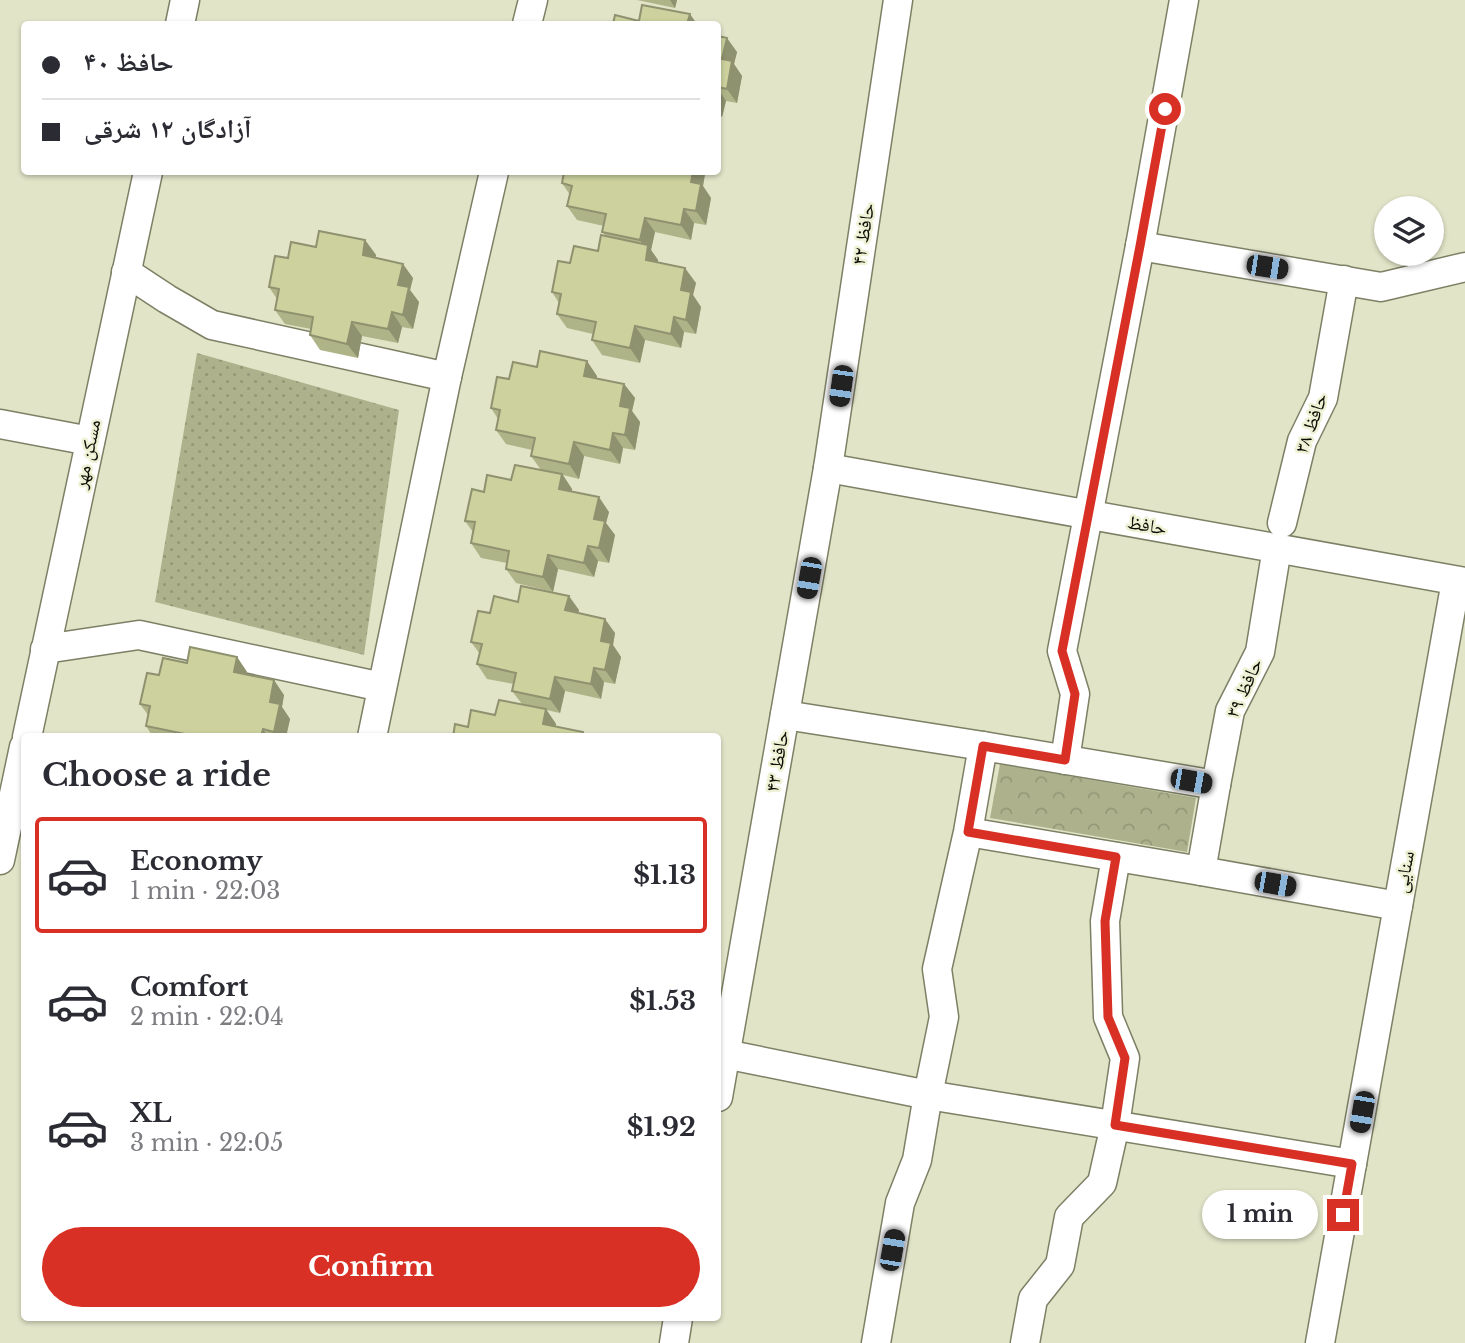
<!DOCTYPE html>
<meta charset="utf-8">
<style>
:root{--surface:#fff;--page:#f2f2f3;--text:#2b2b33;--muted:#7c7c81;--line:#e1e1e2;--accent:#d93025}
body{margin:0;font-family:"Libre Baskerville","Noto Naskh Arabic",serif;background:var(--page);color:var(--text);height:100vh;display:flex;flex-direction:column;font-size:26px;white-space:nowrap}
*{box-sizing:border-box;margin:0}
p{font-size:23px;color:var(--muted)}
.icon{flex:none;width:38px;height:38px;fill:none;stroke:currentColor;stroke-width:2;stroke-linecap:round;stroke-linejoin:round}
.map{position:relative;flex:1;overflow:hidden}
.details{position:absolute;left:21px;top:733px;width:700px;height:588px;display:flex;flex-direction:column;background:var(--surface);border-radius:7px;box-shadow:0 2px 5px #0004}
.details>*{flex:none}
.top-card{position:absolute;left:21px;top:21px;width:700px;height:154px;border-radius:7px;box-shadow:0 2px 5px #0004;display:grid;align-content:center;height:154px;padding:0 21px;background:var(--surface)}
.controls{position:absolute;left:1374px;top:196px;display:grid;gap:14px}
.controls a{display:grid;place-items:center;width:70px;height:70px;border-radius:50%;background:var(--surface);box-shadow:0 2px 5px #0004;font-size:35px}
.end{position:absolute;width:32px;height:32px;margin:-16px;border:9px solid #d93025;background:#fff;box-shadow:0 0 0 4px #fff}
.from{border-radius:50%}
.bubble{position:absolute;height:49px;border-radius:24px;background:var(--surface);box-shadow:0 2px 5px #0004;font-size:23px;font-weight:700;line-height:49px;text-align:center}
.car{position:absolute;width:21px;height:42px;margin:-21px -10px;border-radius:9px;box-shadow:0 0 5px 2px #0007;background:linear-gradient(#222 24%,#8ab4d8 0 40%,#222 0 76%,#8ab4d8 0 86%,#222 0)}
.top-card b{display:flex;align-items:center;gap:24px;height:66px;font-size:26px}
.top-card b+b{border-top:2px solid var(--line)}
.top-card i{width:18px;height:18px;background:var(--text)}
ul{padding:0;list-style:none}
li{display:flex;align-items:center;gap:21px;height:116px;margin:0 14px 10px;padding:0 7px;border:4px solid transparent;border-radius:7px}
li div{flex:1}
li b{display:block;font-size:26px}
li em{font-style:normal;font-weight:700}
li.current{border-color:var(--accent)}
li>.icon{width:63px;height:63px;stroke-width:1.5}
h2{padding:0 21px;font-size:32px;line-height:84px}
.button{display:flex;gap:14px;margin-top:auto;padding:14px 21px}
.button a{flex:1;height:80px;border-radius:42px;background:var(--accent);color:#fff;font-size:28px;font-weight:700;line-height:80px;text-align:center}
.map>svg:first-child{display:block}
</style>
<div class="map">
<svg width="1465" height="1343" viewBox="0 0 1465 1343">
<defs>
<pattern id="grass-dots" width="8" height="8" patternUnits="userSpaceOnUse" patternTransform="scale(1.75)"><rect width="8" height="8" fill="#aeb28c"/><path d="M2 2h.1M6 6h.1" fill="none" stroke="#949877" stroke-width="1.8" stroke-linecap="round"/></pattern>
<pattern id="park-crowns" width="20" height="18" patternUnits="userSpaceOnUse" patternTransform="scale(1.75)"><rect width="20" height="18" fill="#aeb28c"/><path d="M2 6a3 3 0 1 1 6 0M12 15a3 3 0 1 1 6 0" fill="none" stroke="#949877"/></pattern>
</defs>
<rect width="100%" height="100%" fill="#e1e4c7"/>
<!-- grass -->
<path fill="url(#grass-dots)" d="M197,353L399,410L364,655L155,602Z"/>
<!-- park -->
<path fill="url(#park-crowns)" d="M1000,764L1196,798L1187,852L990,818Z"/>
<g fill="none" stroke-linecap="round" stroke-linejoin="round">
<!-- street casing -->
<g stroke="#7d8065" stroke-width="31">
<g id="street">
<path d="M180,24L185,0"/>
<path d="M527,24L533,0"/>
<path d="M1140,246L1381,287L1465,267"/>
<path d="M126,272L167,299L212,325L447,377"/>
<path d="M0,424L90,441"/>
<path d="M828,468L1465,582"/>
<path d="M1282,523L1302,441L1323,398L1344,280"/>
<path d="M45,649L139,635L382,687"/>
<path d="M785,715L983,746"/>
<path d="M27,737L148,172"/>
<path d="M372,737L447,377L494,172"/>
<path d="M1065,760L1075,694L1062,651L1140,246L1184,0"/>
<path d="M1216,785L1230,711L1260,652L1277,548"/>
<path d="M0,860L24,747"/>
<path d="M1201,871L1398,906"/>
<path d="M725,1054L928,1095L1352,1164"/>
<path d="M718,1097L828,468L898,0"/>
<path d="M674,1343L678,1318"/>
<path d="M876,1343L900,1203L917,1160L928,1095L944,1017L937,969L968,832L983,746L1216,785L1201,871L968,832"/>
<path d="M1025,1343L1033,1299L1060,1265L1069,1217L1102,1183L1115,1125L1125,1058L1108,1017L1105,921L1116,857"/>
<path d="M1320,1343L1456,581"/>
</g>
</g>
<!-- street -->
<use href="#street" stroke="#fff" stroke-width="28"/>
</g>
<!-- wall -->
<g fill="#afb488">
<path d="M637,0H677L675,8Z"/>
<path d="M718,36L737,52L734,64L742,76L737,103L726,101L722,117L718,116Z"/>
<path d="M705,174L703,186L711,198L706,225L694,223L691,240L655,232L651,250L658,260V262L696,283L693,295L701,307L696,334L684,332L681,348L645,340L640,363L602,355L592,340L593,334L567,328L557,314L559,303L552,292L570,263L598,251L606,236L602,232L604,226L577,220L567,206L570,195L562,183Z"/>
<path d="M365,240L376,255L375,258L413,278L410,290L419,302L413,329L402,327L398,343L362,336L358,358L320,350L310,335L311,329L285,324L275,310L277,299L269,287L288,258L316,247Z"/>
<path d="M537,367L597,376V378L624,384L635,398L632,411L640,422L635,450L623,448L620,464L584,456L579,479L563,475L572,489L571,491L609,512L606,523L615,535L609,563L598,561L594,577L558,569L553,592L516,583L506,569L507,563L481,558L471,543L473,532L465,521L484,492L541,470L531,456L532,450L506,444L496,430L498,419L491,408L509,379Z"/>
<path d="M518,602L579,610L578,613L615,633L613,645L621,657L615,684L604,682L601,699L565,691L560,713L546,710L556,724L555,727H468L522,704L512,691L514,684L487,679L477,664L480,654L471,642L490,613Z"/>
<path d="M237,657L247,672L246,675L284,695L282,707L290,719L286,737H153L146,726L148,715L140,704L159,675L187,663Z"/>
</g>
<!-- shaded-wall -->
<g fill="#8f926f">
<path d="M670,0H677L675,8Z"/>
<path d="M690,14L697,24H687Z"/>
<path d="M727,38L737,52L734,64L742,76L737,103L727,89L722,59Z"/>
<path d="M718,89L726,101L722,117L718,111Z"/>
<path d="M693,172H703L705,174L703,186L711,198L706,225L696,211L691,182Z"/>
<path d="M684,209L694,223L691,240L681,225Z"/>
<path d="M645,218L655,232L651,250L658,260L656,274L646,260L647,250L640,240Z"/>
<path d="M365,240L376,255L373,270L363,255Z"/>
<path d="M403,264L413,278L410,290L419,302L413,329L403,315L398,285Z"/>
<path d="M685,268L696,283L693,295L701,307L696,334L686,320L681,290Z"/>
<path d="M392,312L402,327L398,343L388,329Z"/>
<path d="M674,317L684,332L681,348L671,334Z"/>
<path d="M352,322L362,336L358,358L347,344Z"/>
<path d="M635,326L645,340L640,363L630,348Z"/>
<path d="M587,361L597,376L595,390L584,376Z"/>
<path d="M624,384L635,398L632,411L640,422L635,450L625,435L620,406Z"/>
<path d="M613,433L623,448L620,464L610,450Z"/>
<path d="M574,442L584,456L579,479L569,464Z"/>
<path d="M562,474L572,489L569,503L559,489Z"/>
<path d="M599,497L609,512L606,523L615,535L609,563L599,548L594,519Z"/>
<path d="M588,546L598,561L594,577L584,563Z"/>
<path d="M548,555L558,569L553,592L543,577Z"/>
<path d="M569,596L579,610L575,625L565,610Z"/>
<path d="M605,619L615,633L613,645L621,657L615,684L605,670L601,641Z"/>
<path d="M237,657L247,672L244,686L234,672Z"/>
<path d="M594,668L604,682L601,699L591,684Z"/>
<path d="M555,677L565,691L560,713L550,699Z"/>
<path d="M274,680L284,695L282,707L290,719L286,737H278L274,732L270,702Z"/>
<path d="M546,709L556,724L553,737L543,724Z"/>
<path d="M263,729L268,737H261Z"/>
</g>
<!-- building -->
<g fill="#ccd19e" stroke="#8f926f" stroke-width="2">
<path d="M642,5L690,14L687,24H613L615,15L639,21Z"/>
<path d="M718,36L727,38L722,59L732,61L727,89L718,87Z"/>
<path d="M564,172H693L691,182L701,184L696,211L684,209L681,225L645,218L640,240L602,232L606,214L567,206L572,186L562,183Z"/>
<path d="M319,231L365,240L363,255L403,264L398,285L409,287L403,315L392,312L388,329L352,322L347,344L310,335L313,317L275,310L279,289L269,287L275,256L288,258L291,242L316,247Z"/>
<path d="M601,235L648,245L646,260L685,268L681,290L691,292L686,320L674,317L671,334L635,326L630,348L592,340L596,322L557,314L561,294L552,292L558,261L570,263L574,246L598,251Z"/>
<path d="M540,351L587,361L584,376L624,384L620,406L630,408L625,435L613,433L610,450L574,442L569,464L531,456L535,438L496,430L500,410L491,408L497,377L509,379L513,362L537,367Z"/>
<path d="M515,465L562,474L559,489L599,497L594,519L605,521L599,548L588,546L584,563L548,555L543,577L506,569L509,551L471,543L475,522L465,521L472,489L484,492L487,475L511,480Z"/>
<path d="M521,586L569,596L565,610L605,619L601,641L611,643L605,670L594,668L591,684L555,677L550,699L512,691L516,673L477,664L482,644L471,642L478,611L490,613L494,596L518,602Z"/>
<path d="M190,647L237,657L234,672L274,680L270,702L280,704L274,732L263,729L261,737H184L185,734L146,726L150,706L140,704L147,673L159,675L163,658L187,663Z"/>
<path d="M499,700L546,709L543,724L583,732L582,737H453L455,724L468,727L471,710L495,715Z"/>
</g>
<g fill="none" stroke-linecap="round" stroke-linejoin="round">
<!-- route -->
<path stroke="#d93025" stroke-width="9" d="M1165,109L1140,246L1062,651L1075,694L1065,760L983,746L968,832L1116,857L1105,921L1108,1017L1125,1058L1115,1125L1352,1164L1343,1215"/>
</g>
<g text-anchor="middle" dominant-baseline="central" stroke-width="5" stroke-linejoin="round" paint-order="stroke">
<!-- street labels -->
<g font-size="19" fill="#0c0d04" stroke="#eef1d4">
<text transform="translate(863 234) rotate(-81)">حافظ ۴۲</text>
<text transform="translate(1311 423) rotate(-70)">حافظ ۳۸</text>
<text transform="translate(87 454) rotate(-78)">مسکن مهر</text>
<text transform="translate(1147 525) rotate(10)">حافظ</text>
<text transform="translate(1244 688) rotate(-66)">حافظ ۳۹</text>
<text transform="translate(777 761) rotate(-80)">حافظ ۴۳</text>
<text transform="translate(1404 872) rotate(-80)">سنایی</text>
</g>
</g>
</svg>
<div class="controls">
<a><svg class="icon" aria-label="layers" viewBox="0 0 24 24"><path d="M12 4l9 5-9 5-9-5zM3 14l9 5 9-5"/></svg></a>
</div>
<i class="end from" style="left:1165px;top:109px"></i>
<i class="end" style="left:1343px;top:1215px"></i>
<div class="bubble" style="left:1202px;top:1190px;width:116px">1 min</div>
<i class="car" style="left:1267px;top:267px;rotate:99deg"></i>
<i class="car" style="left:841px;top:386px;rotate:188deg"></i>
<i class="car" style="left:809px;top:578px;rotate:190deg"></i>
<i class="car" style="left:1191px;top:781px;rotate:100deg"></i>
<i class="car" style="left:1275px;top:884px;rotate:100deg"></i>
<i class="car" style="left:1362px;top:1112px;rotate:190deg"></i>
<i class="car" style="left:892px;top:1250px;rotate:10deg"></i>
<div class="top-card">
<b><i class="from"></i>حافظ ۴۰</b>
<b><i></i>آزادگان ۱۲ شرقی</b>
</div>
<section class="details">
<h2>Choose a ride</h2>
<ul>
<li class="current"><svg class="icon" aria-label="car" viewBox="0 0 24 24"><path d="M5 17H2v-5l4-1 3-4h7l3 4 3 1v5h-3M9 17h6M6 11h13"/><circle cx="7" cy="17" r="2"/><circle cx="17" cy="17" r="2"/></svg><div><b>Economy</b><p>1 min · 22:03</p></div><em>$1.13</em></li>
<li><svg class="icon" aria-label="car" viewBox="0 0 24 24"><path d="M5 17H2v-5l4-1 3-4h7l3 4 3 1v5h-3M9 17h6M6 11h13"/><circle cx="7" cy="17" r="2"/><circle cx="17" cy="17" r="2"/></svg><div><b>Comfort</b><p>2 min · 22:04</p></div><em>$1.53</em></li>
<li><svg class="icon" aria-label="car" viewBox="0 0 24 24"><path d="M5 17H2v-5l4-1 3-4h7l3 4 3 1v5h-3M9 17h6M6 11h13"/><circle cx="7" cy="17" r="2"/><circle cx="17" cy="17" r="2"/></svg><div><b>XL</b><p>3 min · 22:05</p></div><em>$1.92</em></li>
</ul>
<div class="button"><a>Confirm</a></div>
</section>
</div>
